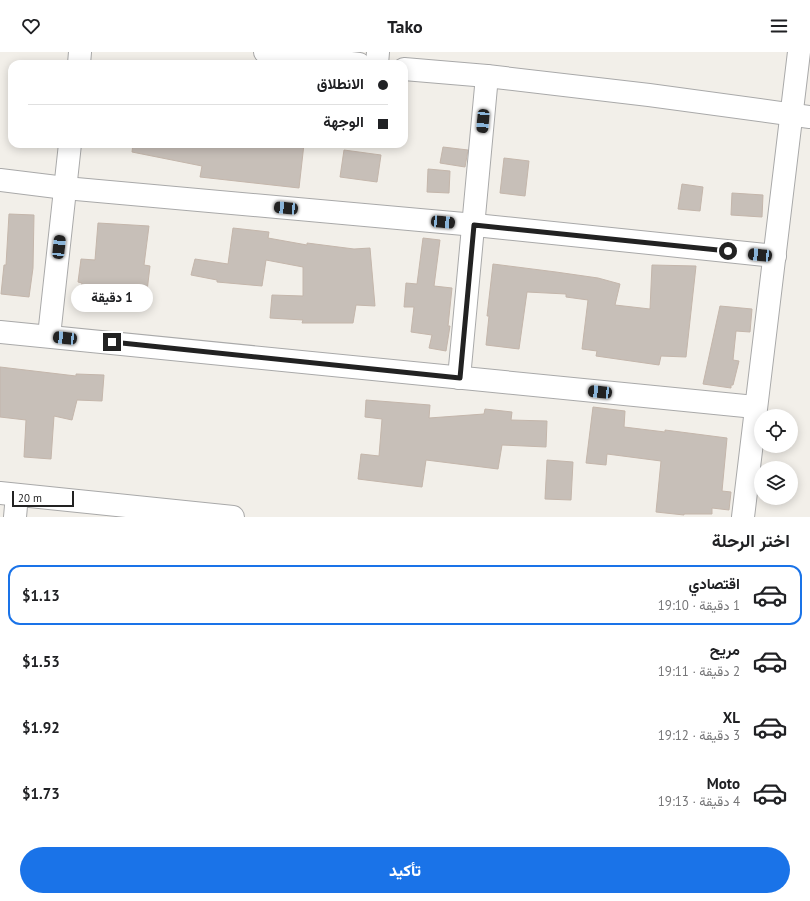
<!DOCTYPE html>
<html lang="ar">
<meta charset="utf-8">
<style>
:root{--surface:#fff;--page:#f6f6f6;--text:#202124;--muted:#757577;--line:#e0e0e0;--accent:#1a73e8}
body{margin:0;font-family:"PT Sans",Vazirmatn,sans-serif;background:var(--page);color:var(--text);direction:rtl;height:100vh;display:flex;flex-direction:column;font-size:15px;white-space:nowrap}
*{box-sizing:border-box;margin:0}
p{font-size:13px;color:var(--muted)}
.icon{flex:none;width:22px;height:22px;fill:none;stroke:currentColor;stroke-width:2;stroke-linecap:round;stroke-linejoin:round}
.map{position:relative;height:465px;overflow:hidden;direction:ltr}
.side{display:flex;flex-direction:column;background:var(--surface);flex:1}
.side>*{flex:none}
.hud{position:absolute;left:8px;top:8px;width:400px;height:88px;border-radius:12px;box-shadow:0 2px 10px #0003;direction:rtl;display:grid;align-content:center;height:88px;padding:0 20px;background:var(--surface)}
.fabs{position:absolute;left:754px;top:357px;display:grid;gap:8px}
.fabs a{display:grid;place-items:center;width:44px;height:44px;border-radius:50%;background:var(--surface);box-shadow:0 2px 10px #0003;font-size:20px}
.scale{position:absolute;left:12px;bottom:10px;width:62px;box-sizing:border-box;padding-left:4px;border:2px solid #222;border-top:0;font-size:11px;line-height:14px;white-space:nowrap;color:#222;-webkit-text-stroke:3px #fff;paint-order:stroke}
.end{position:absolute;width:18px;height:18px;margin:-9px;border:5px solid #222;background:#fff;box-shadow:0 0 0 2px #fff}
.from{border-radius:50%}
.bubble{position:absolute;height:28px;border-radius:14px;background:var(--surface);box-shadow:0 2px 10px #0003;font-size:13px;font-weight:800;line-height:28px;text-align:center;direction:rtl}
.car{position:absolute;width:12px;height:24px;margin:-12px -6px;border-radius:5px;box-shadow:0 0 3px 1px #0007;background:linear-gradient(#222 24%,#8ab4d8 0 40%,#222 0 76%,#8ab4d8 0 86%,#222 0)}
.hud b{display:flex;align-items:center;gap:14px;height:38px;font-size:15px}
.hud b+b{border-top:1px solid var(--line)}
.hud i{width:10px;height:10px;background:var(--text)}
ul{padding:0;list-style:none}
li{display:flex;align-items:center;gap:12px;height:60px;margin:0 8px 6px;padding:0 12px;border:2px solid transparent;border-radius:12px}
li div{flex:1}
li b{display:block;font-size:15px}
li em{font-style:normal;font-weight:800}
li.active{border-color:var(--accent)}
li>.icon{width:36px;height:36px;stroke-width:1.5}
h2{padding:0 20px;font-size:18px;line-height:48px}
.cta{display:flex;gap:8px;margin-top:auto;padding:8px 20px}
.cta a{flex:1;height:46px;border-radius:24px;background:var(--accent);color:#fff;font-size:16px;font-weight:800;line-height:46px;text-align:center}
header{display:flex;justify-content:space-between;align-items:center;height:52px;padding:0 20px;background:var(--surface);font-size:18px;font-weight:800}
.map>svg:first-child{display:block}
</style>
<header><svg class="icon" aria-label="menu" viewBox="0 0 24 24"><path d="M4 6h16M4 12h16M4 18h16"/></svg>Tako<svg class="icon" aria-label="heart" viewBox="0 0 24 24"><path d="M12 20l-8-8c-3-5 5-10 8-4 3-6 11-1 8 4z"/></svg></header>
<div class="map">
<svg width="810" height="465" viewBox="0 0 810 465">
<rect width="100%" height="100%" fill="#f2efe9"/>
<!-- building -->
<g fill="#c7bfb8" stroke="#c4b6ab">
<path d="M133,92H304L299,136L200,125L202,114L132,100Z"/>
<path d="M443,95L468,98L465,115L440,111Z"/>
<path d="M344,98L381,103L377,130L340,125Z"/>
<path d="M504,106L529,109L525,144L500,141Z"/>
<path d="M428,117L450,119L449,141L427,140Z"/>
<path d="M682,132L703,135L700,159L678,157Z"/>
<path d="M732,141L763,143L762,165L731,163Z"/>
<path d="M9,162L34,163L33,216L29,245L1,242L4,213H6Z"/>
<path d="M98,171L149,174L144,213L150,214L145,256L78,249L82,231L78,230L81,207L95,208Z"/>
<path d="M233,176L269,180L268,186L307,193V191L354,197L370,196L375,254L356,253L353,271H302L303,268L270,266L272,243L303,244V215L266,208L262,234L217,230V228L191,223L195,207L228,212Z"/>
<path d="M423,186L440,188L434,234L452,236L448,274H450L446,299L429,296L432,283L411,280L414,255H404L406,231L417,232Z"/>
<path d="M493,212L556,220L598,226L620,232L615,253L650,257L652,213L696,214L686,305L661,304L659,313L596,304L597,299L582,297L588,248L566,245V242L527,240L519,297L486,293L489,264H487Z"/>
<path d="M720,254L752,257L750,280L736,279L733,308L739,309L733,333H731V336L703,332Z"/>
<path d="M0,315L76,324V322L104,323L102,349L77,348L72,368L54,364L51,407L24,405L26,368L0,365Z"/>
<path d="M366,348L430,353L429,366L484,362L485,357L512,360L511,368L547,369L546,395L502,393L498,417L426,408L422,435L358,427L361,402L379,404L382,367L365,365Z"/>
<path d="M593,355L625,359L624,375L665,380V378L727,386L722,439L731,440L729,458L712,456V462H684V463L656,460L661,409L607,402L606,413L586,411Z"/>
<path d="M547,408L573,410L571,448L545,447Z"/>
</g>
<g fill="none" stroke-linecap="round" stroke-linejoin="round">
<!-- minor casing -->
<g stroke="#a9a9a9" stroke-width="24">
<g id="minor">
<path d="M265,0L359,12"/>
<path d="M79,12L80,0"/>
<path d="M377,12L378,0"/>
<path d="M404,17L487,24L649,43L810,65"/>
<path d="M0,128L65,136L475,173L775,204"/>
<path d="M0,280L755,355"/>
<path d="M49,284L70,92"/>
<path d="M459,326L487,24"/>
<path d="M0,441L233,465"/>
<path d="M15,465L17,443"/>
<path d="M743,465L799,0"/>
</g>
</g>
<!-- minor -->
<use href="#minor" stroke="#fff" stroke-width="22"/>
</g>
<g fill="none" stroke-linecap="round" stroke-linejoin="round">
<!-- route -->
<path stroke="#222" stroke-width="5" d="M112,290L460,326L474,173L728,199"/>
</g>
</svg>
<div class="fabs">
<a><svg class="icon" aria-label="locate" viewBox="0 0 24 24"><circle cx="12" cy="12" r="6"/><path d="M12 2v4M12 18v4M2 12h4M18 12h4"/></svg></a>
<a><svg class="icon" aria-label="layers" viewBox="0 0 24 24"><path d="M12 4l9 5-9 5-9-5zM3 14l9 5 9-5"/></svg></a>
</div>
<div class="scale">20 m</div>
<i class="end from" style="left:728px;top:199px"></i>
<i class="end" style="left:112px;top:290px"></i>
<div class="bubble" style="left:71px;top:232px;width:82px">1 دقيقة</div>
<i class="car" style="left:483px;top:69px;rotate:185deg"></i>
<i class="car" style="left:286px;top:156px;rotate:275deg"></i>
<i class="car" style="left:443px;top:170px;rotate:95deg"></i>
<i class="car" style="left:59px;top:195px;rotate:6deg"></i>
<i class="car" style="left:760px;top:203px;rotate:276deg"></i>
<i class="car" style="left:65px;top:286px;rotate:276deg"></i>
<i class="car" style="left:600px;top:340px;rotate:276deg"></i>
<div class="hud">
<b><i class="from"></i>الانطلاق</b>
<b><i></i>الوجهة</b>
</div>
</div>
<section class="side">
<h2>اختر الرحلة</h2>
<ul>
<li class="active"><svg class="icon" aria-label="car" viewBox="0 0 24 24"><path d="M5 17H2v-5l4-1 3-4h7l3 4 3 1v5h-3M9 17h6M6 11h13"/><circle cx="7" cy="17" r="2"/><circle cx="17" cy="17" r="2"/></svg><div><b>اقتصادي</b><p>1 دقيقة · 19:10</p></div><em>$1.13</em></li>
<li><svg class="icon" aria-label="car" viewBox="0 0 24 24"><path d="M5 17H2v-5l4-1 3-4h7l3 4 3 1v5h-3M9 17h6M6 11h13"/><circle cx="7" cy="17" r="2"/><circle cx="17" cy="17" r="2"/></svg><div><b>مريح</b><p>2 دقيقة · 19:11</p></div><em>$1.53</em></li>
<li><svg class="icon" aria-label="car" viewBox="0 0 24 24"><path d="M5 17H2v-5l4-1 3-4h7l3 4 3 1v5h-3M9 17h6M6 11h13"/><circle cx="7" cy="17" r="2"/><circle cx="17" cy="17" r="2"/></svg><div><b>XL</b><p>3 دقيقة · 19:12</p></div><em>$1.92</em></li>
<li><svg class="icon" aria-label="car" viewBox="0 0 24 24"><path d="M5 17H2v-5l4-1 3-4h7l3 4 3 1v5h-3M9 17h6M6 11h13"/><circle cx="7" cy="17" r="2"/><circle cx="17" cy="17" r="2"/></svg><div><b>Moto</b><p>4 دقيقة · 19:13</p></div><em>$1.73</em></li>
</ul>
<div class="cta"><a>تأكيد</a></div>
</section>
